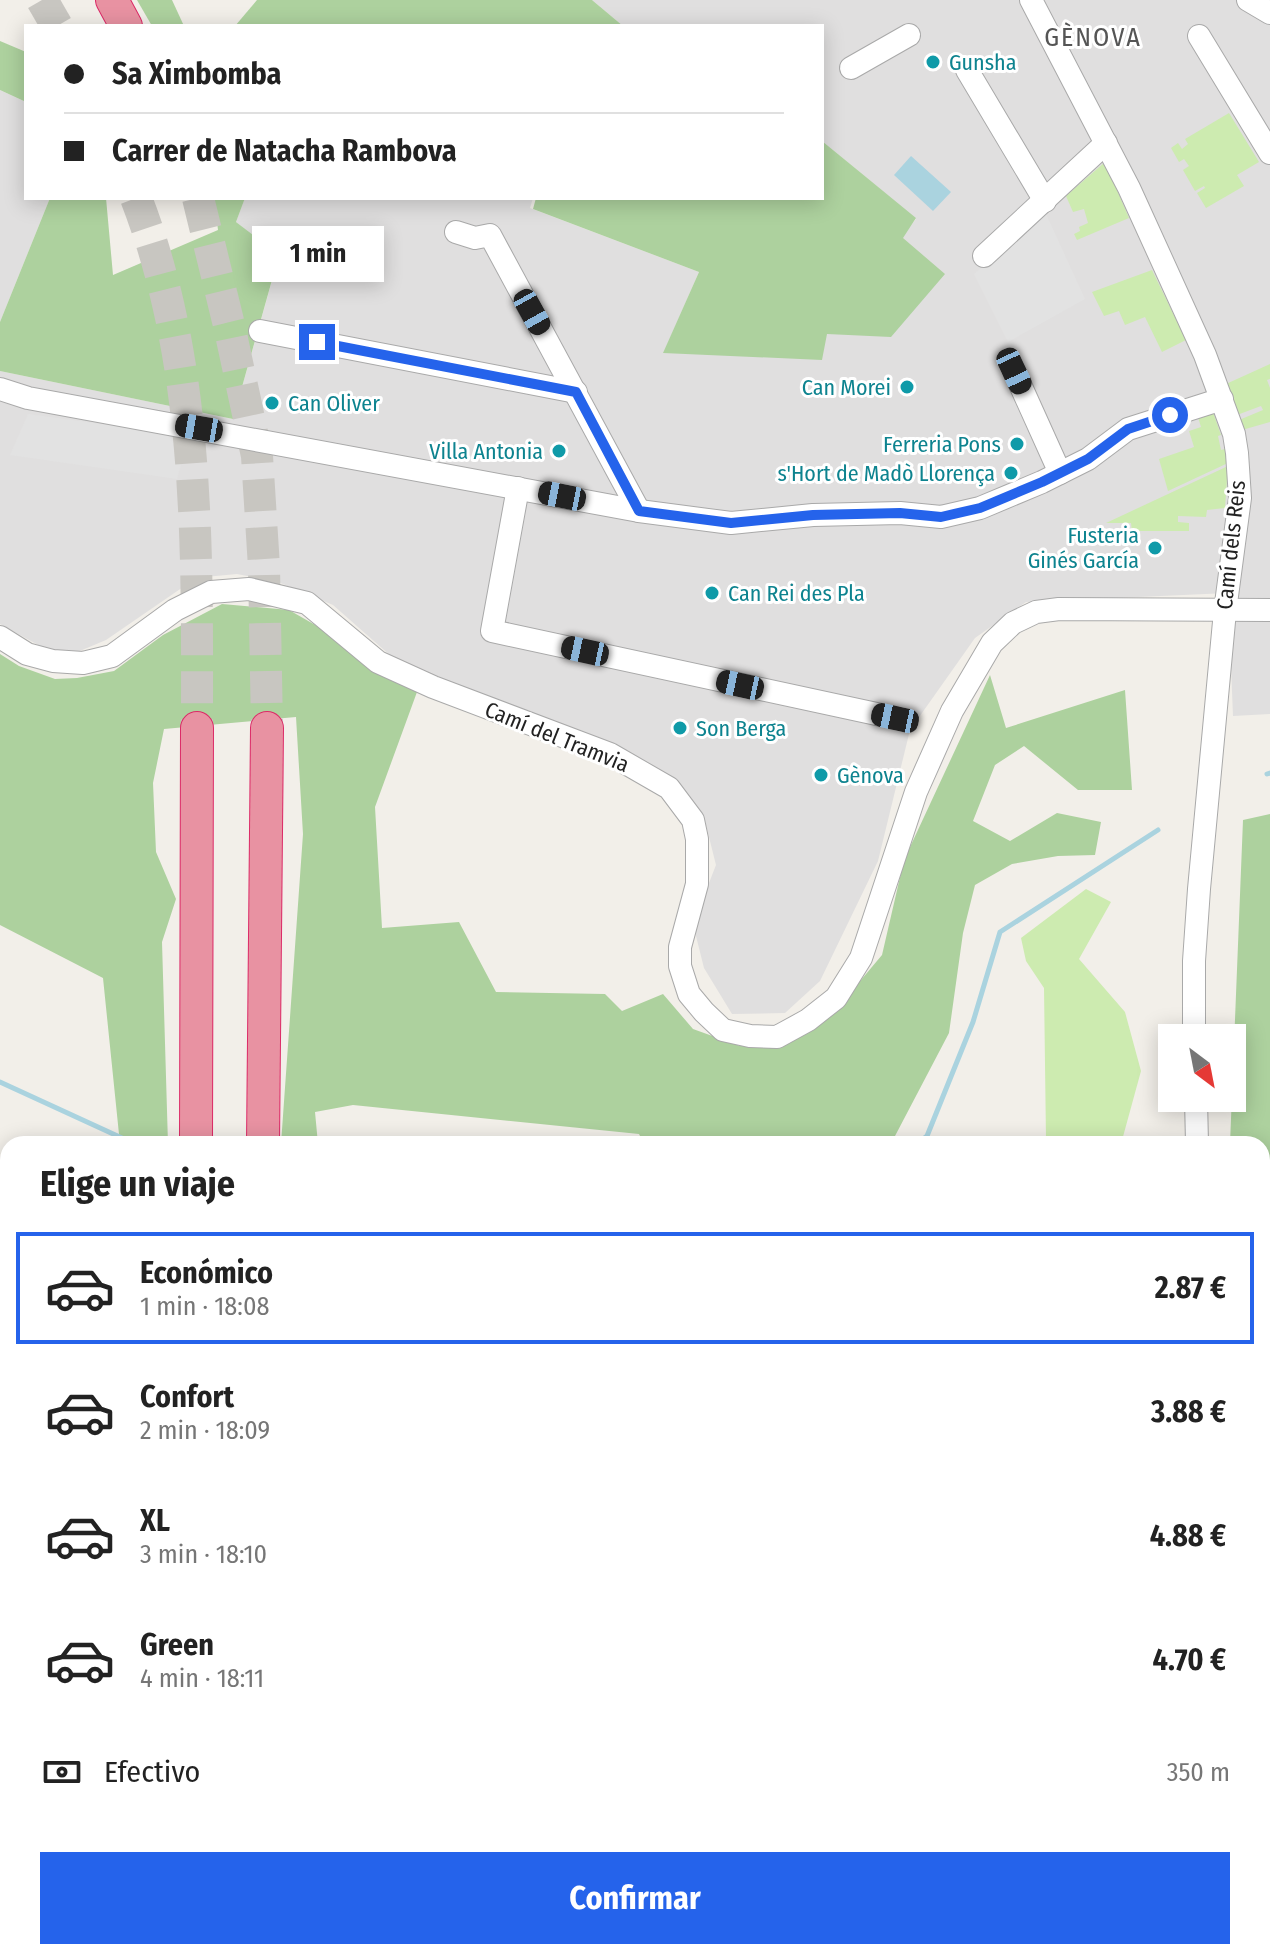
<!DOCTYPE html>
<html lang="es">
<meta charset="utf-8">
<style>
:root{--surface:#fff;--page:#f2f2f2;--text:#222;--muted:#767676;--line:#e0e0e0;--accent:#2563eb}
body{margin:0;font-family:"Fira Sans Condensed",sans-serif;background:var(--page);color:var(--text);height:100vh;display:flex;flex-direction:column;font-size:30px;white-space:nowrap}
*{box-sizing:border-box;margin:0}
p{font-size:26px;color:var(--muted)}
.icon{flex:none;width:44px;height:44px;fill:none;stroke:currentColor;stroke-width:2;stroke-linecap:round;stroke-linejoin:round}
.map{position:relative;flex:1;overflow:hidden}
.side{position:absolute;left:0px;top:1136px;width:1270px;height:824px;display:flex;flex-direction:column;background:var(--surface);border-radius:24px 24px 0 0;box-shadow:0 4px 20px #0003}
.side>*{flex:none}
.guide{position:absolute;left:24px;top:24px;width:800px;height:176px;border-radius:0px;box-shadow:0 4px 20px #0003;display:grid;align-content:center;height:176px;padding:0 40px;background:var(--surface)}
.needle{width:52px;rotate:148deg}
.fabs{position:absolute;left:1158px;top:1024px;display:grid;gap:16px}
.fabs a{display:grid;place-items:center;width:88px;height:88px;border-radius:0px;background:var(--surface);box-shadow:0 4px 20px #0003;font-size:40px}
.end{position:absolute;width:36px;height:36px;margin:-18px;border:10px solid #2563eb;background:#fff;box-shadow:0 0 0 4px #fff}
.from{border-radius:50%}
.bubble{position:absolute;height:56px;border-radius:0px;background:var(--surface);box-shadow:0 4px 20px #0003;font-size:26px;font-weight:700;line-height:56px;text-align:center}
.car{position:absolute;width:24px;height:48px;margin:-24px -12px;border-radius:10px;box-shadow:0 0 6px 2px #0007;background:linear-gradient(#222 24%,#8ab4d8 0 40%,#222 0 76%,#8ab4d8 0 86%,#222 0)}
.guide b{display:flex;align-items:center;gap:28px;height:76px;font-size:30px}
.guide b+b{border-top:2px solid var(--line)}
.guide i{width:20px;height:20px;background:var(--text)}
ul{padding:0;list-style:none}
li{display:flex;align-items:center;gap:24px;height:112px;margin:0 16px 12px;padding:0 24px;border:4px solid transparent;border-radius:0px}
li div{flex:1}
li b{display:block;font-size:30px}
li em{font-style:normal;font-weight:700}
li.current{border-color:var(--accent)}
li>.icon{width:72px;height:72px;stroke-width:1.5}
h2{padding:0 40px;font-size:36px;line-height:96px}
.pay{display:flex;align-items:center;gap:20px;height:88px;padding:0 40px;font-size:30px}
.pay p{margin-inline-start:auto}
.action{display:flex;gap:16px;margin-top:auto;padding:16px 40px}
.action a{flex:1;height:92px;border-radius:0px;background:var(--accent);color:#fff;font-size:32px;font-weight:700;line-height:92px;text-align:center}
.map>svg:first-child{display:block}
</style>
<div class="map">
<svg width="1270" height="1960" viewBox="0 0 1270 1960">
<rect width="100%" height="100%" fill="#f2efe9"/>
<!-- residential -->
<g fill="#e0dfdf">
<path d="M592,0H1270V714L1233,716L1228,593L1026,602L975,638L910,730L878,861L820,981L785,1013L732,1014L704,968L693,924L716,865L705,821L663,772L400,664L333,605L278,582L237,574L205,577L186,585L106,640L75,653L51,652L0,624V371L233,419L279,256L236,222L245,198H533L530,208L699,272L664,352L826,334L916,219L822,141V26H623Z"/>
<path d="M0,90L26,102V198H50L0,322Z"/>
</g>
<!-- grass -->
<g fill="#cdebb0">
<path d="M1229,113L1259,162L1237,175L1244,186L1206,208L1197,193L1205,188L1204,186L1195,191L1183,170L1189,166L1184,159L1179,162L1171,148L1178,143L1182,149L1188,144L1185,139Z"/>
<path d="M1105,162L1129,218L1077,240L1074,234L1080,231L1079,227L1088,223L1084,209L1073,212L1066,196Z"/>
<path d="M1152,270L1186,340L1162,352L1145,317L1125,325L1119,311L1104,316L1092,292Z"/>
<path d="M1270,364V379L1267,380L1270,388V422L1242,430L1239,420L1263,410L1261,406L1237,415L1226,384Z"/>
<path d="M1212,409L1221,435L1218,436L1221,450L1225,449L1228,463L1168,491L1159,459L1194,447L1189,431L1201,427L1197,414Z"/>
<path d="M1228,466L1225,508L1207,510L1206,517L1178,516V522L1189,523V531H1132L1131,523H1106Z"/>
<path d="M1086,889L1111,902L1079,959L1125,1012L1141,1071L1121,1144H1039L1046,1139L1044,988L1026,961L1021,938Z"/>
</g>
<!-- forest -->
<g fill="#add19e">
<path d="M137,0H172L184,26H152Z"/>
<path d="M257,0H592L623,26H235Z"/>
<path d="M0,41L26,52V102L0,90Z"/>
<path d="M822,141L916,218L903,238L945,274L891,337L827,334L822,360L663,353L699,272L533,209L536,198H822Z"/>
<path d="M50,198H106L113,275L218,230L214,198H245L236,222L279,255L233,419L0,371V322Z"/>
<path d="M222,604L289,610L324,630L356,657L417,692L375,807L382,928L459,922L496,992L605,994L622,1011L663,994L693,1029L740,1046L775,1044L845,999L882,955L904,860L990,675L1006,728L1125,690L1132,790H1078L1024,746L995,765L973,821L1010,841L1057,813L1101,822L1095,855L1058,856L1012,864L975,885L963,933L949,1033L895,1136L872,1144H644L639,1134L353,1105L315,1112L318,1144H281L303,834L296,717L164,729L153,783L156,852L176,899L162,942L168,1144H120L103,978L0,925V654L19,666L55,679L77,678L114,671L163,635Z"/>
<path d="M1270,814V1535L1262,1459V1144H1230L1243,820Z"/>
<path d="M0,1204L8,1205V1315L2,1321L8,1328V1675L0,1651Z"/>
<path d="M0,1681L8,1701V1952H63V1960H0Z"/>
<rect x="71" y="1952" width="99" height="8"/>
</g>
<!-- parking -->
<g fill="#e2e2e2">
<path d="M1046,214L1085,299L1008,342L974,274Z"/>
<path d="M28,414L189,436L177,479L10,455Z"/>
</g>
<!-- water -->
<path fill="#aad3df" d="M911,156L951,192L933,211L894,175Z"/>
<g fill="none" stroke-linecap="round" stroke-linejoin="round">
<!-- stream -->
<g stroke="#aad3df" stroke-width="5">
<path d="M1267,774L1270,773"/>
<path d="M0,1082L135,1144"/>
<path d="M917,1144L927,1136L973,1022L1000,932L1158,830"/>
</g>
<!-- highway-tunnel -->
<g stroke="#c8c6c1" stroke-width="32" stroke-dasharray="32 16" stroke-linecap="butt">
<path d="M42,0L57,26"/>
<path d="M136,198C201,366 197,551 197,728"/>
<path d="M198,198L229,325L257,456L264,567L267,728"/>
</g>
<!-- minor casing -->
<g stroke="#a9a9a9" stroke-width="24">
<g id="minor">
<path d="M1031,0L1129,188L1205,355L1234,434L1237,453L1240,498L1225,611L1199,889L1194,961V1038"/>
<path d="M1248,0L1270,13"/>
<path d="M1199,36L1270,153"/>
<path d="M851,68L909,35"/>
<path d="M967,70L1045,201"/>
<path d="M456,232L475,238L490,235L639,511"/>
<path d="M984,256L1106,143"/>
<path d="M260,331L576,392"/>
<path d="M1014,371L1060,473"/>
<path d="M0,389L28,398L639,511L731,523L813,515L900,513L941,517L980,508L1042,482L1088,459L1128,429L1222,399"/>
<path d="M518,488L492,631L895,718"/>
<path d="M0,637L27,654L53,661L83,663L112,656L175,610L211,592L249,589L307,603L378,662L433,687L610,754L669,788L693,820L697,839V884L680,947V966L689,994L704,1012L723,1030L750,1036L777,1037L808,1020L836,998L861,958L916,792L952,711L992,643L1013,623L1036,612L1059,609L1270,610"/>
<path d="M1196,1098L1197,1144"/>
<path d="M1233,1960L1237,1952"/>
</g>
</g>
<!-- highway casing -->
<g stroke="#dc2a67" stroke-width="34">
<g id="highway">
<path d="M112,0L126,26"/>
<path d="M196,1144L197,728"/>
<path d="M263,1144L267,728"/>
<path d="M191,1960V1952"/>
<path d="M254,1960V1952"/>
</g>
</g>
<!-- minor -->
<use href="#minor" stroke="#fff" stroke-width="22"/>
<!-- highway -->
<use href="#highway" stroke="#e892a2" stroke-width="32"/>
</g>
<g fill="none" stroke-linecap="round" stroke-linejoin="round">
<!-- route -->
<path stroke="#2563eb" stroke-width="10" d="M317,342L576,392L639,511L731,523L813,515L900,513L941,517L980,508L1042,482L1088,459L1128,429L1170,415"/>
</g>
<!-- markers -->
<g fill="#0f9aa8" stroke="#fff" stroke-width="3">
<circle cx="933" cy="62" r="8"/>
<circle cx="907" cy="387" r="8"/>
<circle cx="272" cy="403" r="8"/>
<circle cx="1017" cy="444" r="8"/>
<circle cx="559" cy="451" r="8"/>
<circle cx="1011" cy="473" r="8"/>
<circle cx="1155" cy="548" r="8"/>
<circle cx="712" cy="593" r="8"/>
<circle cx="680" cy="728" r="8"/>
<circle cx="821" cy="775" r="8"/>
</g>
<g text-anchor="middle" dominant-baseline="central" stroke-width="6" stroke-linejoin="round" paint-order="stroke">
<!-- culture labels -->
<g font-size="22" fill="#0d838f" stroke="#fff" text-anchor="start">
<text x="949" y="62">Gunsha</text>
<text x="891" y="387" text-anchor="end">Can Morei</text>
<text x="288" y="403">Can Oliver</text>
<text x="1001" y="444" text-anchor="end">Ferreria Pons</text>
<text x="543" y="451" text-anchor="end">Villa Antonia</text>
<text x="995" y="473" text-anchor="end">s'Hort de Madò Llorença</text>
<text x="1139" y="535" text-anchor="end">Fusteria<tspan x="1139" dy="25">Ginés García</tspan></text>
<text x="728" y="593">Can Rei des Pla</text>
<text x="696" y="728">Son Berga</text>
<text x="837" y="775">Gènova</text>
</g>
<!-- street labels -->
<g font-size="22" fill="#222" stroke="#fff">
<text transform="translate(1231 545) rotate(-84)">Camí dels Reis</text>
<text transform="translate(557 737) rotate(22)">Camí del Tramvia</text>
</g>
<!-- quarter labels -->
<g font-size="26" letter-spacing="2" fill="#555" stroke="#fff">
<text x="1093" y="37">GÈNOVA</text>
</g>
</g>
</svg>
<div class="fabs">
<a><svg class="needle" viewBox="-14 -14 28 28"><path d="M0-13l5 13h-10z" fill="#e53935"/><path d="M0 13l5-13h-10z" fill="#767676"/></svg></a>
</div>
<i class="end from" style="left:1170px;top:415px"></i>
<i class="end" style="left:317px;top:342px"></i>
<div class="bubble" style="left:252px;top:226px;width:132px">1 min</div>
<i class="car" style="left:532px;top:312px;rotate:151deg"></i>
<i class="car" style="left:1014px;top:371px;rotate:155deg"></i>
<i class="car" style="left:199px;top:428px;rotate:280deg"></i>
<i class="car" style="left:562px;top:496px;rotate:281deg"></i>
<i class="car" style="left:585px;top:651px;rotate:282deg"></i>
<i class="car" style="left:740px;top:685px;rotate:282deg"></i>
<i class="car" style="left:895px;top:718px;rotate:282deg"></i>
<div class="guide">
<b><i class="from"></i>Sa Ximbomba</b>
<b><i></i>Carrer de Natacha Rambova</b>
</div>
<section class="side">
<h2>Elige un viaje</h2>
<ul>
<li class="current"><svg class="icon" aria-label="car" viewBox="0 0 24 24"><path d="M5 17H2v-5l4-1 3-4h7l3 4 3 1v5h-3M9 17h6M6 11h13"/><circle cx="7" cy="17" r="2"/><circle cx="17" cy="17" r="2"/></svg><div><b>Económico</b><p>1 min · 18:08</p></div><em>2.87 €</em></li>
<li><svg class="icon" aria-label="car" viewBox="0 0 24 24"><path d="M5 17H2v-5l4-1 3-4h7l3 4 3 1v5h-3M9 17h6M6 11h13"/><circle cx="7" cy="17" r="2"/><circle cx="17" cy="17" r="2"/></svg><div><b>Confort</b><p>2 min · 18:09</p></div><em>3.88 €</em></li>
<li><svg class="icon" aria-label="car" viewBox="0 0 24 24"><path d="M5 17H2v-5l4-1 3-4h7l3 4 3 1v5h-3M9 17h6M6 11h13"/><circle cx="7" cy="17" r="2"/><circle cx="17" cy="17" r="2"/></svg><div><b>XL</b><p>3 min · 18:10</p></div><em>4.88 €</em></li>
<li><svg class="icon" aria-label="car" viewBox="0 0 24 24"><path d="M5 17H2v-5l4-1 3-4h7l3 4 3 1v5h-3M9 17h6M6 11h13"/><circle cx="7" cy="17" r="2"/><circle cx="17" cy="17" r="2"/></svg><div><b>Green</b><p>4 min · 18:11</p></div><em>4.70 €</em></li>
</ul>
<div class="pay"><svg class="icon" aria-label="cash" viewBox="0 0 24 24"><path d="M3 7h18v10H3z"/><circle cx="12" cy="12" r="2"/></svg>Efectivo<p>350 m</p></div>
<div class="action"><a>Confirmar</a></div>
</section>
</div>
